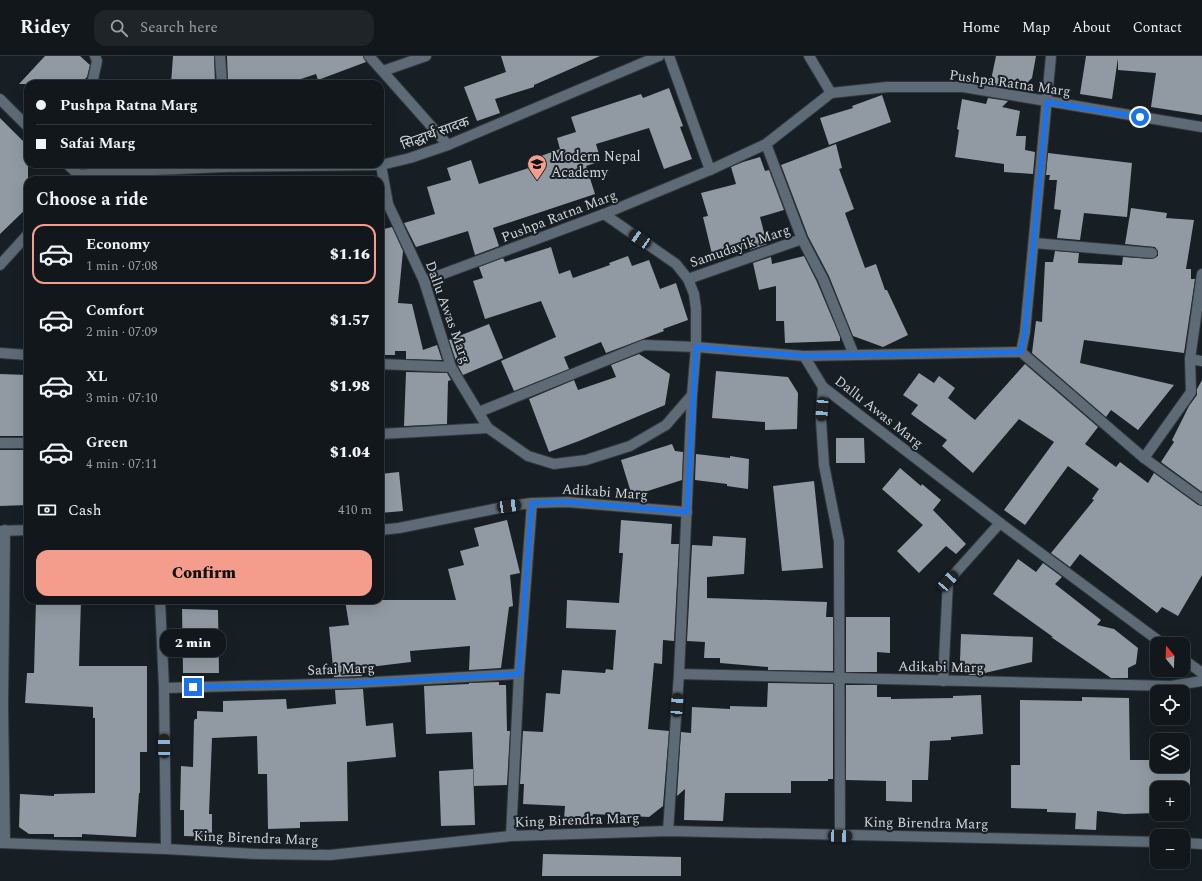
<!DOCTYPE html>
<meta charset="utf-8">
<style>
:root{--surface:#11171b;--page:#1e2428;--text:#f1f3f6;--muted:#9c9fa3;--line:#30363a;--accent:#f49d8d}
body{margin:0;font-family:Spectral,"Noto Sans Devanagari",serif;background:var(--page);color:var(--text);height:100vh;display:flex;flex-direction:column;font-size:15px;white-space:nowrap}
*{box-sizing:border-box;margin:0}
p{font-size:13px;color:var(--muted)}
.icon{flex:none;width:22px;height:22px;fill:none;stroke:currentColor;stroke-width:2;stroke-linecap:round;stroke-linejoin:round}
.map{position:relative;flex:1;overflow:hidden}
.panel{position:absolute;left:24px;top:120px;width:360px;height:428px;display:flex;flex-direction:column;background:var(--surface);border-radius:12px;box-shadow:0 4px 16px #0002,0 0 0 1px var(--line)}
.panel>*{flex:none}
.top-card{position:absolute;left:24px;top:24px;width:360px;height:88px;border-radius:12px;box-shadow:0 4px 16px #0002,0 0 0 1px var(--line);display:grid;align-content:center;height:88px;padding:0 12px;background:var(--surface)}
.needle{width:26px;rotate:341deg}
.controls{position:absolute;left:1150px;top:581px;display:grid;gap:8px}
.controls a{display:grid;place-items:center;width:40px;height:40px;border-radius:8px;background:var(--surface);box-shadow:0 4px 16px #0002,0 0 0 1px var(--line);font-size:20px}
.end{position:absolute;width:18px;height:18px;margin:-9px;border:5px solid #1a73e8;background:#fff;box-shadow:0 0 0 2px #fff}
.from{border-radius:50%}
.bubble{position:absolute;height:28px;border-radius:12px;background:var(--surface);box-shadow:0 4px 16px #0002,0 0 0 1px var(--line);font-size:13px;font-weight:800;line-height:28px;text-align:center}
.car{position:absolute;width:12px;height:24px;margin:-12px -6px;border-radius:5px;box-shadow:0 0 3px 1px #0007;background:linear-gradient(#222 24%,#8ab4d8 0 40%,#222 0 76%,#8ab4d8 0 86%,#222 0)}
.top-card b{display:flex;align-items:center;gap:14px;height:38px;font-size:15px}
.top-card b+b{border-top:1px solid var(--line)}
.top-card i{width:10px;height:10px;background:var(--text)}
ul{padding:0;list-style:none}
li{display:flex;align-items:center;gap:12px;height:60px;margin:0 8px 6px;padding:0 4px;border:2px solid transparent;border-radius:12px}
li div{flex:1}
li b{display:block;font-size:15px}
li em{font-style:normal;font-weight:800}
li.active{border-color:var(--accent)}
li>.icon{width:36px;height:36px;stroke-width:1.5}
h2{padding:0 12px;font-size:18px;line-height:48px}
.pay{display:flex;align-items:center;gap:10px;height:44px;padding:0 12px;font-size:15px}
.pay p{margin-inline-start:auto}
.action{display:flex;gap:8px;margin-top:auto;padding:8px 12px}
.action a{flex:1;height:46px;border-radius:12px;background:var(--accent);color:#111;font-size:16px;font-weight:800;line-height:46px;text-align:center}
header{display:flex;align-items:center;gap:24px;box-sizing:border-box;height:56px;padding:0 20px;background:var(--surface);border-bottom:1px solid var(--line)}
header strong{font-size:19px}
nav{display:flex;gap:22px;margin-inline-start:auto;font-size:14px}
.search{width:280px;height:36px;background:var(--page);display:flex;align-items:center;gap:10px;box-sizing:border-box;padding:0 14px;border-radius:12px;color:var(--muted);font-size:15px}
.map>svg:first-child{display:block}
</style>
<header>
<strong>Ridey</strong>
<div class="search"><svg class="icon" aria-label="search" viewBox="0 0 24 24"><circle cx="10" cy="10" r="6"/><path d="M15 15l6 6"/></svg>Search here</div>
<nav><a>Home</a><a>Map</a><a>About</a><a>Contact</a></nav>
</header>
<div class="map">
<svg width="1202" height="825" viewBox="0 0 1202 825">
<rect width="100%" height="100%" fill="#171f24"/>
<!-- building -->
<g fill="#919aa2">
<path d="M45,0H80L90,9L87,21L80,28H19Z"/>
<path d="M173,0H214L215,28H171Z"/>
<path d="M227,0H363L366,6L318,24L316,18L286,28H228Z"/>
<path d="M501,0H600L534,29V31L495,43L500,57L477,65L464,31L506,16Z"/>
<path d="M996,0H1036L1032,22L1020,34L990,29Z"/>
<path d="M1086,0H1202V59L1151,51L1156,17L1118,14V2L1112,43L1080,38Z"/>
<path d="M669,32L683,70L680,71L692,103L664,113L649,72L596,88L601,105L586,110L595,138L493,172L499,190L475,199L468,175L416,191L404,167L435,158L427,131L451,124L447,112L471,104L479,128L544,107L541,100L560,93L557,82L576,76L571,61L641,38L643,42Z"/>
<path d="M882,39L891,66L829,89L820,62L853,52L852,50Z"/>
<path d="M988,42L1008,45L1002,51L1020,55L1016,80H1026L1025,94L1035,96L1033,118L1004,116V108L955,101L959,74L957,73L962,43L986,48Z"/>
<path d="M0,62L28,90V151L0,178Z"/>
<path d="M836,88L842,112L839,113L854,153L845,157L865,212L876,208L885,234H887L908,279L883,291L853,280L829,220L808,180L781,109Z"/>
<path d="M1048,97L1132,107L1127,161L1084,157L1080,184L1057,182L1061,154L1054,153L1057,124H1049L1050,119H1046Z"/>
<path d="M760,101L765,115L769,114L784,154L760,161L767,188L750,194V192L738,195L737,192L712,198L703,161L708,160L701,137L736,128L731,111L743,106Z"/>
<path d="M1131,152L1167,157L1166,162L1194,164L1186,213H1191V223H1195L1184,297L1084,284L1080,307L1174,329L1138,374L1111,354L1106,361L1032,297L1036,265L1042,266L1045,206H1053L1055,195L1079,197L1078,207L1122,209L1123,201L1151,203L1158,200V195L1155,191L1125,188Z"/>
<path d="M392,171L403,195L398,247L412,248L423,294L437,289L442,304L406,303V295H395V299H380V174Z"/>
<path d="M551,191L559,218L570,214L573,222L610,209L609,207L628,200L632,210L649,204L660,233L676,227L688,264L663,273L664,275L606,297L601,286L564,301L569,313L514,335L501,305L556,281L541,245L485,263L473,225L483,222L479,211L503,202L505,206Z"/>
<path d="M804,200L817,226L840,281V285L785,287L784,265H776V230L759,234L753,207L771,201L772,208Z"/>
<path d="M489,268L503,302L463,319L457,308L449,284Z"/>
<path d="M639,298L670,318L665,349L579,385L549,396L529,343L574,324L578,334L616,321L611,309Z"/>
<path d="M1025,308L1098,371L1085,388L1116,411L1120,406L1148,427L1154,417L1198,449L1202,450V519L1178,560L1162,551L1157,557L1080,498L1070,511L1051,497L1094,444L1092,443L1099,433L1068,410L1025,469L1004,454L1054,386L1019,363L973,417L942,390L947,384L911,358L918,349L903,339L919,317L934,327L939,320L955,332L948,342L975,364Z"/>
<path d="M716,315L788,321L798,337L797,373L765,374V366L712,362Z"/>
<path d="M406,316L447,317L451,324L448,325L447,368L404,370Z"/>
<path d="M0,318L28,319V380H0Z"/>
<path d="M1202,324V436L1161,406L1174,386L1172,384L1189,350L1197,339V333Z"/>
<path d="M836,382H864L865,407H836Z"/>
<path d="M672,388L675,395L683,396L682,424L632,440L621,404Z"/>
<path d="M0,394H28V449L0,450Z"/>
<path d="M696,398L730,402V400L749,403L748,433L727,430V428L695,424Z"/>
<path d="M900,412L921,430L922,428L941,444L933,454L966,488L956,498L946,490L919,517L897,495L923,469L882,433Z"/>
<path d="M399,416L403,455L380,457V418Z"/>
<path d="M814,425L823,512L782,515L773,430Z"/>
<path d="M507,464L520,517L510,519L513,550L509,551L501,612L469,614L470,590L410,595L411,606L361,612L362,620L334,621L329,571L349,569L345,544H456L448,513L464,509L460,495L479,490L474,472Z"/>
<path d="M621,464L672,468L671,488H679L674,585L663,584L662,608L654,607L648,673L669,675L663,750L649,761L593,758L592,765L564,763L565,750L523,748L524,728H520L523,675L543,676L546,637L560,638L562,614L605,617L606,613L613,614L616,574L566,572L567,544L619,547L623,497H619Z"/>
<path d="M713,480L746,482L744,518L707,521V542L827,546L826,561H833V615L768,614V611L720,607V602H704L705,586L687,585L692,489L712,490Z"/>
<path d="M1018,503L1036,516L1043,507L1062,521L1055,528L1101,564L1097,569L1114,573L1138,592L1136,608L1128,612V622H1111L1051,581H1053L993,538Z"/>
<path d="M36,544H81L79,610H147V696H140V737H139L136,781L82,778V781H54V778H29L19,771L20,738L54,740V738L95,737V662H93V651L25,647L27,617H34Z"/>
<path d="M182,553L218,554L219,617H183Z"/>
<path d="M846,561H890V597L877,596V616H846Z"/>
<path d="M961,578L1033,581L1032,606L976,619H969L960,605Z"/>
<path d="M499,626V629H506L507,675H510L507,729L474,730L472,676L426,678L424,630L469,628V627Z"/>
<path d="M768,627L833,628V723H828V725H791V737H725L723,765L684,764L685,733L677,740L681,676L691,677L692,651L730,653V650L767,651Z"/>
<path d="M846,629H877V641H891V643L953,642V640L981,639L983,678L951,681V684L930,685L928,724H912V746L886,745V725L846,724Z"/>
<path d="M363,633L366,670L393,667L396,701L347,706L348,765L300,766V772L268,773L267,718H258L257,680L212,682L209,758H212V781L184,780V754H180L181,710L193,711L194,665L195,663H197V655L223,656V645L286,643L287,653L336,648L335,634Z"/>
<path d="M1082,641L1129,642L1130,704H1157V710H1183V704H1190V757H1183V732H1157V757L1124,758L1097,755L1096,774L1075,773L1076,757L1047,756V753L1011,752V709H1020V644L1082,645Z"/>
<path d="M473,713L475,769L441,770L439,715Z"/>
<path d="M543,798L681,801V820H542Z"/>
</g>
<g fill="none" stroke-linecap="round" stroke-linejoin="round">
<!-- minor casing -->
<g stroke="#31393e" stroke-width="12">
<g id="minor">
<path d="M220,0L222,28"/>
<path d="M369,0L448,89"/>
<path d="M669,0L710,114"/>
<path d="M809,0L831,37"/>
<path d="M383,15L426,0"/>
<path d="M92,28L97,5L95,0"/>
<path d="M0,43L28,71"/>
<path d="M766,88L802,183L823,223L854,299"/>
<path d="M67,108L79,119L109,116L223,111L381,109L410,102L448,89L659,0"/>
<path d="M381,109L388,148L424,225L451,311L488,372L528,400L554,408L586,404L630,390L666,369L692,339L696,291L804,300L823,331L1000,467L1163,588"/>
<path d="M1034,187L1152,197"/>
<path d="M0,209L28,178"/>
<path d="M688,223L802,183"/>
<path d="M424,225L604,158L710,114L766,88L831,37L887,31H963L1202,71"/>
<path d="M1021,296L1025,276L1051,0"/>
<path d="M0,297L28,299"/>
<path d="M804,300L1021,296L1144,402L1202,444"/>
<path d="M1190,303L1202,305"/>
<path d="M380,308L451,311"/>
<path d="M823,331L821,364L824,409L839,485L840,780"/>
<path d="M479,356L644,289L696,291V253L694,238L688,223L676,208L604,158"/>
<path d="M380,378L488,372"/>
<path d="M0,387H28"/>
<path d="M1144,402L1191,336L1190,303L1202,218"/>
<path d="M380,474L399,472L509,450L532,447L567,446L687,456"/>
<path d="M0,475L28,474"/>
<path d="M160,544L164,632L166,793"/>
<path d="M1183,603L1202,617"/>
<path d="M679,618L1171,630L1202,625"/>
<path d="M943,625L948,525L1000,467"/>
<path d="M164,632L356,627L519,618"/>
<path d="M668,775L679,618L692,339"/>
<path d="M511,780L519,618L532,447"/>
<path d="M0,787L166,793L258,798L330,799L511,780L668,775L1157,786"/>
<path d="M5,787L3,650L5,474"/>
<path d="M1183,787L1202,788"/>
</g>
</g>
<!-- minor -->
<use href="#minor" stroke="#5e6b76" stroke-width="10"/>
</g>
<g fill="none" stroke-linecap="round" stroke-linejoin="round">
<!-- route -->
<path stroke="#1a73e8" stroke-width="5" d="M193,631L356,627L519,618L532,447L567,446L687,456L696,291L804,300L1021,296L1025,276L1047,46L1140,61"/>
</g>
<!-- icons -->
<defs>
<g id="school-pin" transform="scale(1)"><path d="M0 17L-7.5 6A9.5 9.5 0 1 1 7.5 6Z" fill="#f49d8d" stroke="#171f24"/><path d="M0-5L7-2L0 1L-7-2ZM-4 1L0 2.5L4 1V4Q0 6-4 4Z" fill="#111"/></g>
</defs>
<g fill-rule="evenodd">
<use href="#school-pin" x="537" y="108"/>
</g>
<g text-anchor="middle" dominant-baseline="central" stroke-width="4" stroke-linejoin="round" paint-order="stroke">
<!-- street labels -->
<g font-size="14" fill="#d3d7dc" stroke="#171f24">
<text transform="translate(1010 27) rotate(8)">Pushpa Ratna Marg</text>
<text transform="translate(435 77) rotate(-20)">सिद्धार्थ सादक</text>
<text transform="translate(559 160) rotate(-21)">Pushpa Ratna Marg</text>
<text transform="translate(740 190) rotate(-19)">Samudayik Marg</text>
<text transform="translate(448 256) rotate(70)">Dallu Awas Marg</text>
<text transform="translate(879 356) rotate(38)">Dallu Awas Marg</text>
<text transform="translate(605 436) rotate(4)">Adikabi Marg</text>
<text transform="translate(941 611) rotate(1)">Adikabi Marg</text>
<text transform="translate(341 613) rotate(-2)">Safai Marg</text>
<text transform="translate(577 764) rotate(-2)">King Birendra Marg</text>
<text transform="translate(926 767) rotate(1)">King Birendra Marg</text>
<text transform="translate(256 782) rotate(2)">King Birendra Marg</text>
</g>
<!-- poi labels -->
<g font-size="14" fill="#d3d7dc" stroke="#171f24" text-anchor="start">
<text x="551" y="100">Modern Nepal<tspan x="551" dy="16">Academy</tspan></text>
</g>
</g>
</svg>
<div class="controls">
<a><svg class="needle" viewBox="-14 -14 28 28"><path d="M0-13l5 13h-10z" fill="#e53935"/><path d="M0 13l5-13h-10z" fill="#9c9fa3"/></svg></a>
<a><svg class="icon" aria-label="locate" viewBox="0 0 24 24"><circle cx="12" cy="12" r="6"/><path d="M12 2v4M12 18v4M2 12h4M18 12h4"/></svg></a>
<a><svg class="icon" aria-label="layers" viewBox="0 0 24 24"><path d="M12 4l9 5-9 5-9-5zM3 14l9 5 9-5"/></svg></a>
<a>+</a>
<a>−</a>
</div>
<i class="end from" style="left:1140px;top:61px"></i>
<i class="end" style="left:193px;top:631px"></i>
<div class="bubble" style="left:160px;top:573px;width:66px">2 min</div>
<i class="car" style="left:640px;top:183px;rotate:304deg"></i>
<i class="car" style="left:822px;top:353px;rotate:184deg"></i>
<i class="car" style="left:509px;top:450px;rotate:82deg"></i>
<i class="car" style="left:948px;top:525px;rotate:42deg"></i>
<i class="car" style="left:677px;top:649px;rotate:4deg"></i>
<i class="car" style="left:164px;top:690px;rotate:359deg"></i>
<i class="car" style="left:840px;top:780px;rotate:92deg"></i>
<div class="top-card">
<b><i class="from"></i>Pushpa Ratna Marg</b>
<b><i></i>Safai Marg</b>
</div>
<section class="panel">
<h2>Choose a ride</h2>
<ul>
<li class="active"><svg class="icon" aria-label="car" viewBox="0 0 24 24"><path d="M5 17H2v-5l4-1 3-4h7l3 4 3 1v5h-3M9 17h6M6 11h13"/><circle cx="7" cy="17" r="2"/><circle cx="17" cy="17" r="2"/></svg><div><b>Economy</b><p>1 min · 07:08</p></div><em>$1.16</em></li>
<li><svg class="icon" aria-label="car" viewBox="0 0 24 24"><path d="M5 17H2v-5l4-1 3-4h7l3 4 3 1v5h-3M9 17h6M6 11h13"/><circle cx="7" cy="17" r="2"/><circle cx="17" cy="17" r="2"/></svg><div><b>Comfort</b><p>2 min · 07:09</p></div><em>$1.57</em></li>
<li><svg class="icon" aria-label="car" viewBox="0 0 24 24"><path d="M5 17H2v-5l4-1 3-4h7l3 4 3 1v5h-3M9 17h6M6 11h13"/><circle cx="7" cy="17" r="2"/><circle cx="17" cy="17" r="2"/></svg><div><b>XL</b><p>3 min · 07:10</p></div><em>$1.98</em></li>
<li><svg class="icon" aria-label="car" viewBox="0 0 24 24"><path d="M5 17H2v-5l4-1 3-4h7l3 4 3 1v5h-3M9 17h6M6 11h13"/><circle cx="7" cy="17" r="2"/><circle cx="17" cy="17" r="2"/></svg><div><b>Green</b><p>4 min · 07:11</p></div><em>$1.04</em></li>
</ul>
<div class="pay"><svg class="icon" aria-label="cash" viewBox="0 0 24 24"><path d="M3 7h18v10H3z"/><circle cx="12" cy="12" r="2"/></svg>Cash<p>410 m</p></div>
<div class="action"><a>Confirm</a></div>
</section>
</div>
